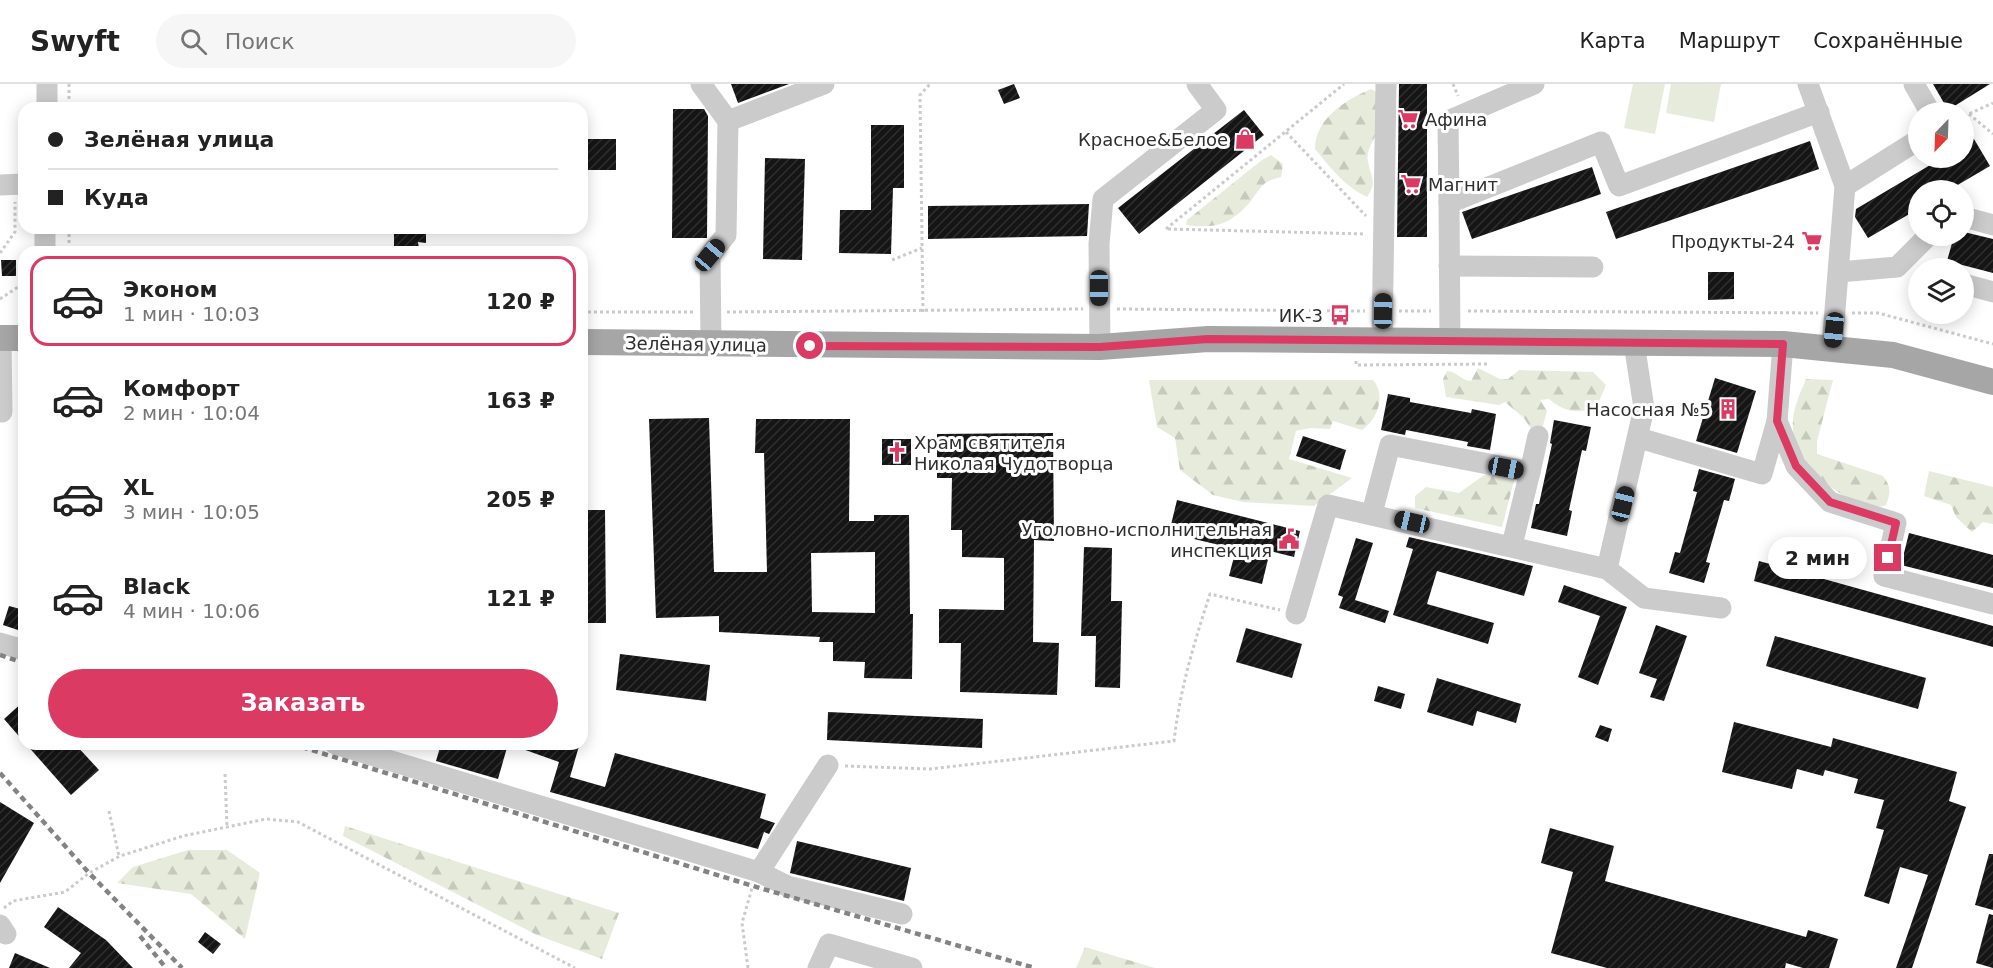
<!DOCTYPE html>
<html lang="ru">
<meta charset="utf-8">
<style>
:root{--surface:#fff;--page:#f6f6f6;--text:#222;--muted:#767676;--line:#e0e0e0;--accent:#db3a62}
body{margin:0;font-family:"DejaVu Sans",sans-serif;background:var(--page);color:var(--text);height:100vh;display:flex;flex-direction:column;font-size:22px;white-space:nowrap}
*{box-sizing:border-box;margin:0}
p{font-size:20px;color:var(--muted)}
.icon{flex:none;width:33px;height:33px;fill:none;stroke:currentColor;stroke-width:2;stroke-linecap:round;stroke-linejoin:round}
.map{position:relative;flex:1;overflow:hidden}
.drawer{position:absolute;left:18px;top:162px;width:570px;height:504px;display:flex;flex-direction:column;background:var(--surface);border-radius:18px;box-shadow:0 3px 15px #0003}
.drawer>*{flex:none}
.guide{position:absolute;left:18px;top:18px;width:570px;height:132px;border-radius:18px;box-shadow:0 3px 15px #0003;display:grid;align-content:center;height:132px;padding:0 30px;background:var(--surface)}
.needle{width:39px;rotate:203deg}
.fabs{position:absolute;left:1908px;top:18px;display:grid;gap:12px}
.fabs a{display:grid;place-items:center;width:66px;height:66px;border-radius:50%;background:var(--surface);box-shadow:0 3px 15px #0003;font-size:30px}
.end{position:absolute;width:27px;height:27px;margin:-14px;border:8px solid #db3a62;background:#fff;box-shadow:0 0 0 3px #fff}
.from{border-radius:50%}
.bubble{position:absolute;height:42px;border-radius:21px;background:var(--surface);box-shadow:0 3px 15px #0003;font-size:20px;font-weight:800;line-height:42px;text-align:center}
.car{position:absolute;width:18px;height:36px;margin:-18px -9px;border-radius:8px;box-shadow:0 0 4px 2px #0007;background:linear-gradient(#222 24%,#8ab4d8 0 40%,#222 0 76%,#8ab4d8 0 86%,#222 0)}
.guide b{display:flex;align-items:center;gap:21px;height:57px;font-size:22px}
.guide b+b{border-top:2px solid var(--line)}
.guide i{width:15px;height:15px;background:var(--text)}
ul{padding:10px 0 0;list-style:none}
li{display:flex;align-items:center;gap:18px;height:90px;margin:0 12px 9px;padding:0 18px;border:3px solid transparent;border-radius:18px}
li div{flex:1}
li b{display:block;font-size:22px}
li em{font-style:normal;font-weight:800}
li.current{border-color:var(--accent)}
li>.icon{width:54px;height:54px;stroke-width:1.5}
.cta{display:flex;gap:12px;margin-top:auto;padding:12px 30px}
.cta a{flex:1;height:69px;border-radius:36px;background:var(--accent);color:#fff;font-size:24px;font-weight:800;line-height:69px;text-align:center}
header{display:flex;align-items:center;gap:36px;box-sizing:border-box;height:84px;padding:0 30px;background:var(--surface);border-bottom:2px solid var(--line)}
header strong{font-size:28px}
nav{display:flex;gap:33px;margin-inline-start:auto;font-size:21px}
.search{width:420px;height:54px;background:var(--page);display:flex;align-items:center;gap:15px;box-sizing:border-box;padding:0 21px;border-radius:33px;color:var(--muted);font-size:22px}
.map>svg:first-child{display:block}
</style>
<header>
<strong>Swyft</strong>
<div class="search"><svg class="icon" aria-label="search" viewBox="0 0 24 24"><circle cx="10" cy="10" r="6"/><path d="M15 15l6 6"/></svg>Поиск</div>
<nav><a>Карта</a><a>Маршрут</a><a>Сохранённые</a></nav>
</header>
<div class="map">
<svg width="1993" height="884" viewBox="0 0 1993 884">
<defs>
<pattern id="forest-firs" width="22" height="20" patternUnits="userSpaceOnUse" patternTransform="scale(1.5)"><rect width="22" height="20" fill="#e7ebdc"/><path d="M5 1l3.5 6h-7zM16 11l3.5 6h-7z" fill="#c6cabd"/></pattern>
<pattern id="building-hatch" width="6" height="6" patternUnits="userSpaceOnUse" patternTransform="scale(1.5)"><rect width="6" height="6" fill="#151515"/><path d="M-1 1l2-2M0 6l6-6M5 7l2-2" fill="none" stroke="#2f2f2f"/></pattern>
</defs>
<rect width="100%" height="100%" fill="#fff"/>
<!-- forest -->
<g fill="url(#forest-firs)">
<path d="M1371,5L1378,9C1378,19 1379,31 1378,42C1377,54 1365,65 1368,78C1371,94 1378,98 1367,113C1345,103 1330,83 1315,65C1315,35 1345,16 1371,5Z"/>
<path d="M1271,71L1283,80L1281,93C1260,98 1262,103 1250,118C1230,141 1215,145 1186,141L1187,136L1262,76Z"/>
<path d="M1478,284L1500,295H1508L1519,286L1593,288L1606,301L1596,324C1577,330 1564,328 1549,315L1540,316L1547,327L1542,345H1531L1524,334L1505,318L1499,321L1446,313L1443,295L1447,287C1457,287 1461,297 1471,297Z"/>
<path d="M1806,295L1833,296L1817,357V370L1883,392C1891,402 1891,409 1886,421C1878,424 1872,422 1863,419C1830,410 1789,374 1793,335C1794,322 1801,307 1806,295Z"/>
<path d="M1149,296H1373C1386,311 1378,335 1362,346L1333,337L1330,345L1310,344L1296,347L1289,375L1352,394L1314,422L1243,418L1213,411L1180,386L1175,354L1157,343Z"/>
<path d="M1929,387L1993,403V440L1983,438L1972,448L1956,433L1951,421L1924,412Z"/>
<path d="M1487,389L1515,393L1502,443L1415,424V412L1426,403L1459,409Z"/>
<path d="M345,742L619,829L602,875L537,851L343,752Z"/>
<path d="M188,766H227L260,789L245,855L191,810L117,799L133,783Z"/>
<path d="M1085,863L1155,884H1076Z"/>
</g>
<!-- green -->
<g fill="#e7ebdc">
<path d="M1633,0H1665L1655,50L1624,44Z"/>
<path d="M1671,0H1721L1714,38L1666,29Z"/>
</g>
<!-- building -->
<g fill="url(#building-hatch)" fill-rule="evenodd">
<path d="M731,0H789L738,19Z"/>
<path d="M1014,0L1020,14L1004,20L998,6Z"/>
<path d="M1399,0H1427V153H1397Z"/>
<path d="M1933,0H1990L1948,26Z"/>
<path d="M673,25H704L708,32L707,154H672Z"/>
<path d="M1244,26L1264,51L1139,150L1118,124Z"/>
<path d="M871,41H904V104H893L891,170L839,169L840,126H871Z"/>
<rect x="582" y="55" width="34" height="31"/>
<path d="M1974,55L1990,82L1949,106H1918V125L1868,154L1855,133L1856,125L1942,74H1964V61Z"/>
<path d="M1810,57L1819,85L1616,155L1606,128Z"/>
<path d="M765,74L805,75L802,176L763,175Z"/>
<path d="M1592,83L1601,110L1472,155L1462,128Z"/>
<path d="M1089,120L1087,152L928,155V122Z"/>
<path d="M394,144H426V159L418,158L419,165L394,166Z"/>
<path d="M1964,148L1993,155V189L1947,177L1954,152H1964Z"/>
<path d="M1,176H16V192H2Z"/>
<path d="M1708,188H1734V215L1708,216Z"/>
<path d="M1715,294L1756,307L1737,369L1696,357Z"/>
<path d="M1388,310L1410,314V318L1471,329L1472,325L1496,330L1490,366L1467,362L1468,358L1406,346L1405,351L1381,346Z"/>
<path d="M709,334L714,488H767L764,369H755L756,335H850L849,437H874V431H909L910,530H913L912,595L864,594L865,578L833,577V558H819L820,553L719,548V532L656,534L649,335ZM875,468V529L812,528L811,469Z"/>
<path d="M1554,336L1591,343L1586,367L1582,366L1569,426L1572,427L1567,452L1531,444L1536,420H1539L1552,360L1550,359Z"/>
<path d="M1053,349L1054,457L1034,456L1033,558L1059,559L1057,611L960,608L961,559H939V525L1004,526V474L962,473V446H951L952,394H937V350Z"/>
<path d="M1303,352L1346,366L1340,386L1296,372Z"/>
<rect x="882" y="355" width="29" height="26"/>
<path d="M1699,385L1735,395L1729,417L1724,416L1706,478L1710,479L1704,499L1669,489L1675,468L1680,469L1697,408L1693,407Z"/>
<path d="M1177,416L1300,447L1294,473L1270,467L1262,500L1229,492L1236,465L1169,449Z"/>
<path d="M582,426H605L606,539H582Z"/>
<path d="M1909,449L1993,471V504L1901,481Z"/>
<path d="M1409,453L1533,482L1524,512L1437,487L1427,520L1494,539L1488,560L1393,531L1413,465L1406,463Z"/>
<path d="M1356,454L1373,459L1355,516L1389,527L1385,539L1339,524L1343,513L1338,511Z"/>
<path d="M1084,463L1112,464L1111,517H1122L1120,604L1095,603L1096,552H1081Z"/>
<path d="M1759,477L1993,542V563L1754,497Z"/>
<path d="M1564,501L1627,523L1598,601L1578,593L1600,532L1558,518Z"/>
<path d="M9,522L24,526V548L3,541Z"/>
<path d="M1656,541L1687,552L1664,617L1650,613L1657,595L1639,589Z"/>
<path d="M1246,544L1302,560L1292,594L1236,578Z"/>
<path d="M1775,552L1926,594L1918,625L1766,582Z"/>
<path d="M620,570L710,581L706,617L616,606Z"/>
<path d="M1437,594L1521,620L1516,639L1477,627L1473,642L1427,628Z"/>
<path d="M1378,602L1405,610L1401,625L1374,617Z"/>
<path d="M24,617V658L4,635Z"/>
<path d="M828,628L983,635L982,664L827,656Z"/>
<path d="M1734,638L1831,663L1833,654L1957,688L1949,717L1966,723L1912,884H1896L1928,791L1900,783L1889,820L1864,812L1884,746L1876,744L1884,716L1854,709L1858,695L1825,686L1823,692L1797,685L1792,705L1722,688Z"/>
<path d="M1600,641L1612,645L1608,658L1595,653Z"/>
<path d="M26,660H75L99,686L71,711Z"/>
<path d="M441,660H508L498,695L436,677Z"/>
<path d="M517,660L579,662L570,693L605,703L615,669L766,710L760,734L775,739L769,750L764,748L758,765L550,708L559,678L517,663Z"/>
<path d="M0,718L34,739L0,799Z"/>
<path d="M1550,744L1614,762L1605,797L1806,853L1808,846L1838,855L1829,884H1803L1786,879L1785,884H1607L1551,869L1573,788L1541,779Z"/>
<path d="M797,757L911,784L904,817L790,789Z"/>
<path d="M1989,770H1993V826L1975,821Z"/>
<path d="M58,823L106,856L133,884H69L81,869L44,843Z"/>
<path d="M1989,830L1993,831V884L1976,879Z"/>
<path d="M205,848L221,860L213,870L198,858Z"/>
<path d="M15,869L50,884H9Z"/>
</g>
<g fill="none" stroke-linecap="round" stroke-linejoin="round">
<!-- path -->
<g stroke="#cbcbcb" stroke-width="3" stroke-dasharray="3 3" stroke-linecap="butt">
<path d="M69,0V24"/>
<path d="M1453,0L1458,12"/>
<path d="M1969,30L1993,50"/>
<path d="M1964,32L1993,19"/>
<path d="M1286,48L1366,132"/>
<path d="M69,144V168"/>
<path d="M1166,145L1344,0"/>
<path d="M1168,145L1366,150"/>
<path d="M0,169L15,148V118"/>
<path d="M892,176L922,164"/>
<path d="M0,215L24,199"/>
<path d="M1117,225L1365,227"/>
<path d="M1399,227H1431"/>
<path d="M1468,227L1818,229"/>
<path d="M582,228H693"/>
<path d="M727,228L1083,225"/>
<path d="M923,228L920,11L930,0"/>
<path d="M1852,229H1878L1993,260"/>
<path d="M1356,277V281L1487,280"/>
<path d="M845,682L930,685L1174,657C1180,605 1194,559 1210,510L1280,526"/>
<path d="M225,690L227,743"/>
<path d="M109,727L119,772"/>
<path d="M4,824L13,817L65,808L89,789L120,772L183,752L266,735L298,738L575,884"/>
<path d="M748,884L742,839L752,804"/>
</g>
<!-- minor -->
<g stroke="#cbcbcb" stroke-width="21">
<path d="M701,0L728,37"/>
<path d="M1808,0L1845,102L1832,263"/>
<path d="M1914,0L1930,28"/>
<path d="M47,24V0"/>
<path d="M0,101L24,100"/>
<path d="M1845,102L1918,56"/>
<path d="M1449,119L1448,37L1534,0"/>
<path d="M1964,133L1993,141"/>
<path d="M45,168V144"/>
<path d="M1449,182L1593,183"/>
<path d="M1839,188L1897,183L1928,152"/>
<path d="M1964,200L1993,208"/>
<path d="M1,254L2,328"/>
<path d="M1450,257L1449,119L1601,58L1619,102L1819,28"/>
<path d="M1382,258L1386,0"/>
<path d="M711,260L710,171L726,151L728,37L824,0"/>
<path d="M1100,263L1099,160L1103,115L1216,26L1197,0"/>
<path d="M1777,337L1796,382L1830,418L1896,439L1884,492L1993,520"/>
<path d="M1639,354L1762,390L1777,337L1783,260"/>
<path d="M1530,388L1538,352"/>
<path d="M1372,429L1390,361L1530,388L1512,461"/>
<path d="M1607,485L1644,514L1721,524"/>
<path d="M1296,530L1328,421L1607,485L1644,324L1634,259"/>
<path d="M0,559L24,566"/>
<path d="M335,660L759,788L787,802L902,830"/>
<path d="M759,788L828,681"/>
<path d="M0,841L6,850"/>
<path d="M818,884L829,860L912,884"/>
</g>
<!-- major -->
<g stroke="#a6a6a6" stroke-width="26">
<path d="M0,254H24"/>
<path d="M582,258L1100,263L1208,255L1783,260L1893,271L1993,298"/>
</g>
<!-- rail -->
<g stroke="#838383" stroke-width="4.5" stroke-dasharray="6 4.5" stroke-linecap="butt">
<path d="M0,571L24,579"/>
<path d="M292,660L753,802L1035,884"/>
<path d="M0,689L89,789L182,884"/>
<path d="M140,852L166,884"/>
</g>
</g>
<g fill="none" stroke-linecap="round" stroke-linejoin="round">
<!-- route -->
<path stroke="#db3a62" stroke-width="8" d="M810,262L1100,263L1208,255L1783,260L1777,337L1796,382L1830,418L1896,439L1888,474"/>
</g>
<!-- icons -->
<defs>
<g id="supermarket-bare" transform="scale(1.62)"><path d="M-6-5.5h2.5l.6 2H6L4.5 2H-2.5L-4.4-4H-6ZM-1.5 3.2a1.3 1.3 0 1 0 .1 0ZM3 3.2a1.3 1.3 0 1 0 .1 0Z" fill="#db3a62" stroke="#fff" stroke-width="2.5" paint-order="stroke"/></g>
<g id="shop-bare" transform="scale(1.62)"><path d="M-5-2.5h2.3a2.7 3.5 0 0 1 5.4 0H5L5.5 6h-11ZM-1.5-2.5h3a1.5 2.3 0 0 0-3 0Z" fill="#db3a62" stroke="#fff" stroke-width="2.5" paint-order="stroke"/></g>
<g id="bus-bare" transform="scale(1.62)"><path d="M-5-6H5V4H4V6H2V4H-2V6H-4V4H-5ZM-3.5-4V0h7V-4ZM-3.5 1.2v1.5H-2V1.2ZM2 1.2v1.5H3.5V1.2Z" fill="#db3a62" stroke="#fff" stroke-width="2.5" paint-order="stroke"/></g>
<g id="building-bare" transform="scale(1.62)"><path d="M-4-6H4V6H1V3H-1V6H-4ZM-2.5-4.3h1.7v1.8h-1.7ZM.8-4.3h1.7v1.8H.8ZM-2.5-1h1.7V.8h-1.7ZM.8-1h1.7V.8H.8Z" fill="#db3a62" stroke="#fff" stroke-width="2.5" paint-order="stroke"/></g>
<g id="church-bare" transform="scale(1.62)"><path d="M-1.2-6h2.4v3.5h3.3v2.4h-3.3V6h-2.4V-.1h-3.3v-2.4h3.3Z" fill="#db3a62" stroke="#fff" stroke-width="2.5" paint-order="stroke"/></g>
<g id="civic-bare" transform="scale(1.62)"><path d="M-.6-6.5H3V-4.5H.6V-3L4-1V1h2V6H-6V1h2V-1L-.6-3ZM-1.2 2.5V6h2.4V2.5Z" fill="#db3a62" stroke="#fff" stroke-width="2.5" paint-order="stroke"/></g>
</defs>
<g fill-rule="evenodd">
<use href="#supermarket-bare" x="1408" y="35"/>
<use href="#shop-bare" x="1245" y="55"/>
<use href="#supermarket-bare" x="1411" y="100"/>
<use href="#supermarket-bare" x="1812" y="157"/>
<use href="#bus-bare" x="1340" y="231"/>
<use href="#building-bare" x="1728" y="325"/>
<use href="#church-bare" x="897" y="368"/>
<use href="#civic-bare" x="1289" y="455"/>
</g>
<g text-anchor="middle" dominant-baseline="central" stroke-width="6" stroke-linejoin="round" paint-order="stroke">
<!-- poi labels -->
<g font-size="18" fill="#2e2e2e" stroke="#fff" text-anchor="end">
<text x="1425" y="35" text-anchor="start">Афина</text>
<text x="1228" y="55">Красное&amp;Белое</text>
<text x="1428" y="100" text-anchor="start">Магнит</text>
<text x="1795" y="157">Продукты-24</text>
<text x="1323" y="231">ИК-3</text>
<text x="1711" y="325">Насосная №5</text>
<text x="914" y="358" text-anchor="start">Храм святителя<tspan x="914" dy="21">Николая Чудотворца</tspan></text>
<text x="1272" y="445">Уголовно-исполнительная<tspan x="1272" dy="21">инспекция</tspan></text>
</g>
<!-- street labels -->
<g font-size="18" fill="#2e2e2e" stroke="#fff">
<text transform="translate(696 260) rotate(1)">Зелёная улица</text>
</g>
</g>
</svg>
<div class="fabs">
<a><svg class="needle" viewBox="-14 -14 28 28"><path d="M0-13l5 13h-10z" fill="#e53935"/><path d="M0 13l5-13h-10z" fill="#767676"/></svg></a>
<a><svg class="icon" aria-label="locate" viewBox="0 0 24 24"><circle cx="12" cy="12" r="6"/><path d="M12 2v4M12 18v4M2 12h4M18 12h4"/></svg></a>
<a><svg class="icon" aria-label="layers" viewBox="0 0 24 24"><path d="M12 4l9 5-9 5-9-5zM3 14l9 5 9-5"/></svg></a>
</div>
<i class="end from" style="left:810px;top:262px"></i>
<i class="end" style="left:1888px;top:474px"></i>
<div class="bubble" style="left:1768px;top:453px;width:99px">2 мин</div>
<i class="car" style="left:710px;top:171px;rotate:40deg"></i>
<i class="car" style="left:1099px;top:204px;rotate:180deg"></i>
<i class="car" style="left:1383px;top:227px;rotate:1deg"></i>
<i class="car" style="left:1834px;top:246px;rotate:186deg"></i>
<i class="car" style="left:1506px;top:384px;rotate:101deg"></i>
<i class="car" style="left:1623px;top:420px;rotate:14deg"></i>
<i class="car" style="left:1412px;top:438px;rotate:283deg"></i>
<div class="guide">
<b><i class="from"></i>Зелёная улица</b>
<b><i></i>Куда</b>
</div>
<section class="drawer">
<ul>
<li class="current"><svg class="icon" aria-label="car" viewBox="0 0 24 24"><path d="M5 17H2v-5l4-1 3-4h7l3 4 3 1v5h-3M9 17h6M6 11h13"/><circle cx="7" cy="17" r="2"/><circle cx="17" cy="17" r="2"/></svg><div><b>Эконом</b><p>1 мин · 10:03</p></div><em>120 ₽</em></li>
<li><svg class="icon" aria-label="car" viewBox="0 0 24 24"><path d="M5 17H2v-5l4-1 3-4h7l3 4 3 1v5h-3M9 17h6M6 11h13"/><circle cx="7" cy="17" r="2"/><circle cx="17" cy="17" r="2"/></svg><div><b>Комфорт</b><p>2 мин · 10:04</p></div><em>163 ₽</em></li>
<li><svg class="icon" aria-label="car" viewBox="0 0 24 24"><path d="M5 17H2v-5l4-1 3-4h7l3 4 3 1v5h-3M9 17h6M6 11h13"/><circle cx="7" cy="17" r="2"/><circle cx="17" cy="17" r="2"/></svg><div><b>XL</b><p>3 мин · 10:05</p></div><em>205 ₽</em></li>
<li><svg class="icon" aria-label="car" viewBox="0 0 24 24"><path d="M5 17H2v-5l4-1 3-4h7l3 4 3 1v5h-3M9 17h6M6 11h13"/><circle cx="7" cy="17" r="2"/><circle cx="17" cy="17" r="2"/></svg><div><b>Black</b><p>4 мин · 10:06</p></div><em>121 ₽</em></li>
</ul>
<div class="cta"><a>Заказать</a></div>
</section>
</div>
